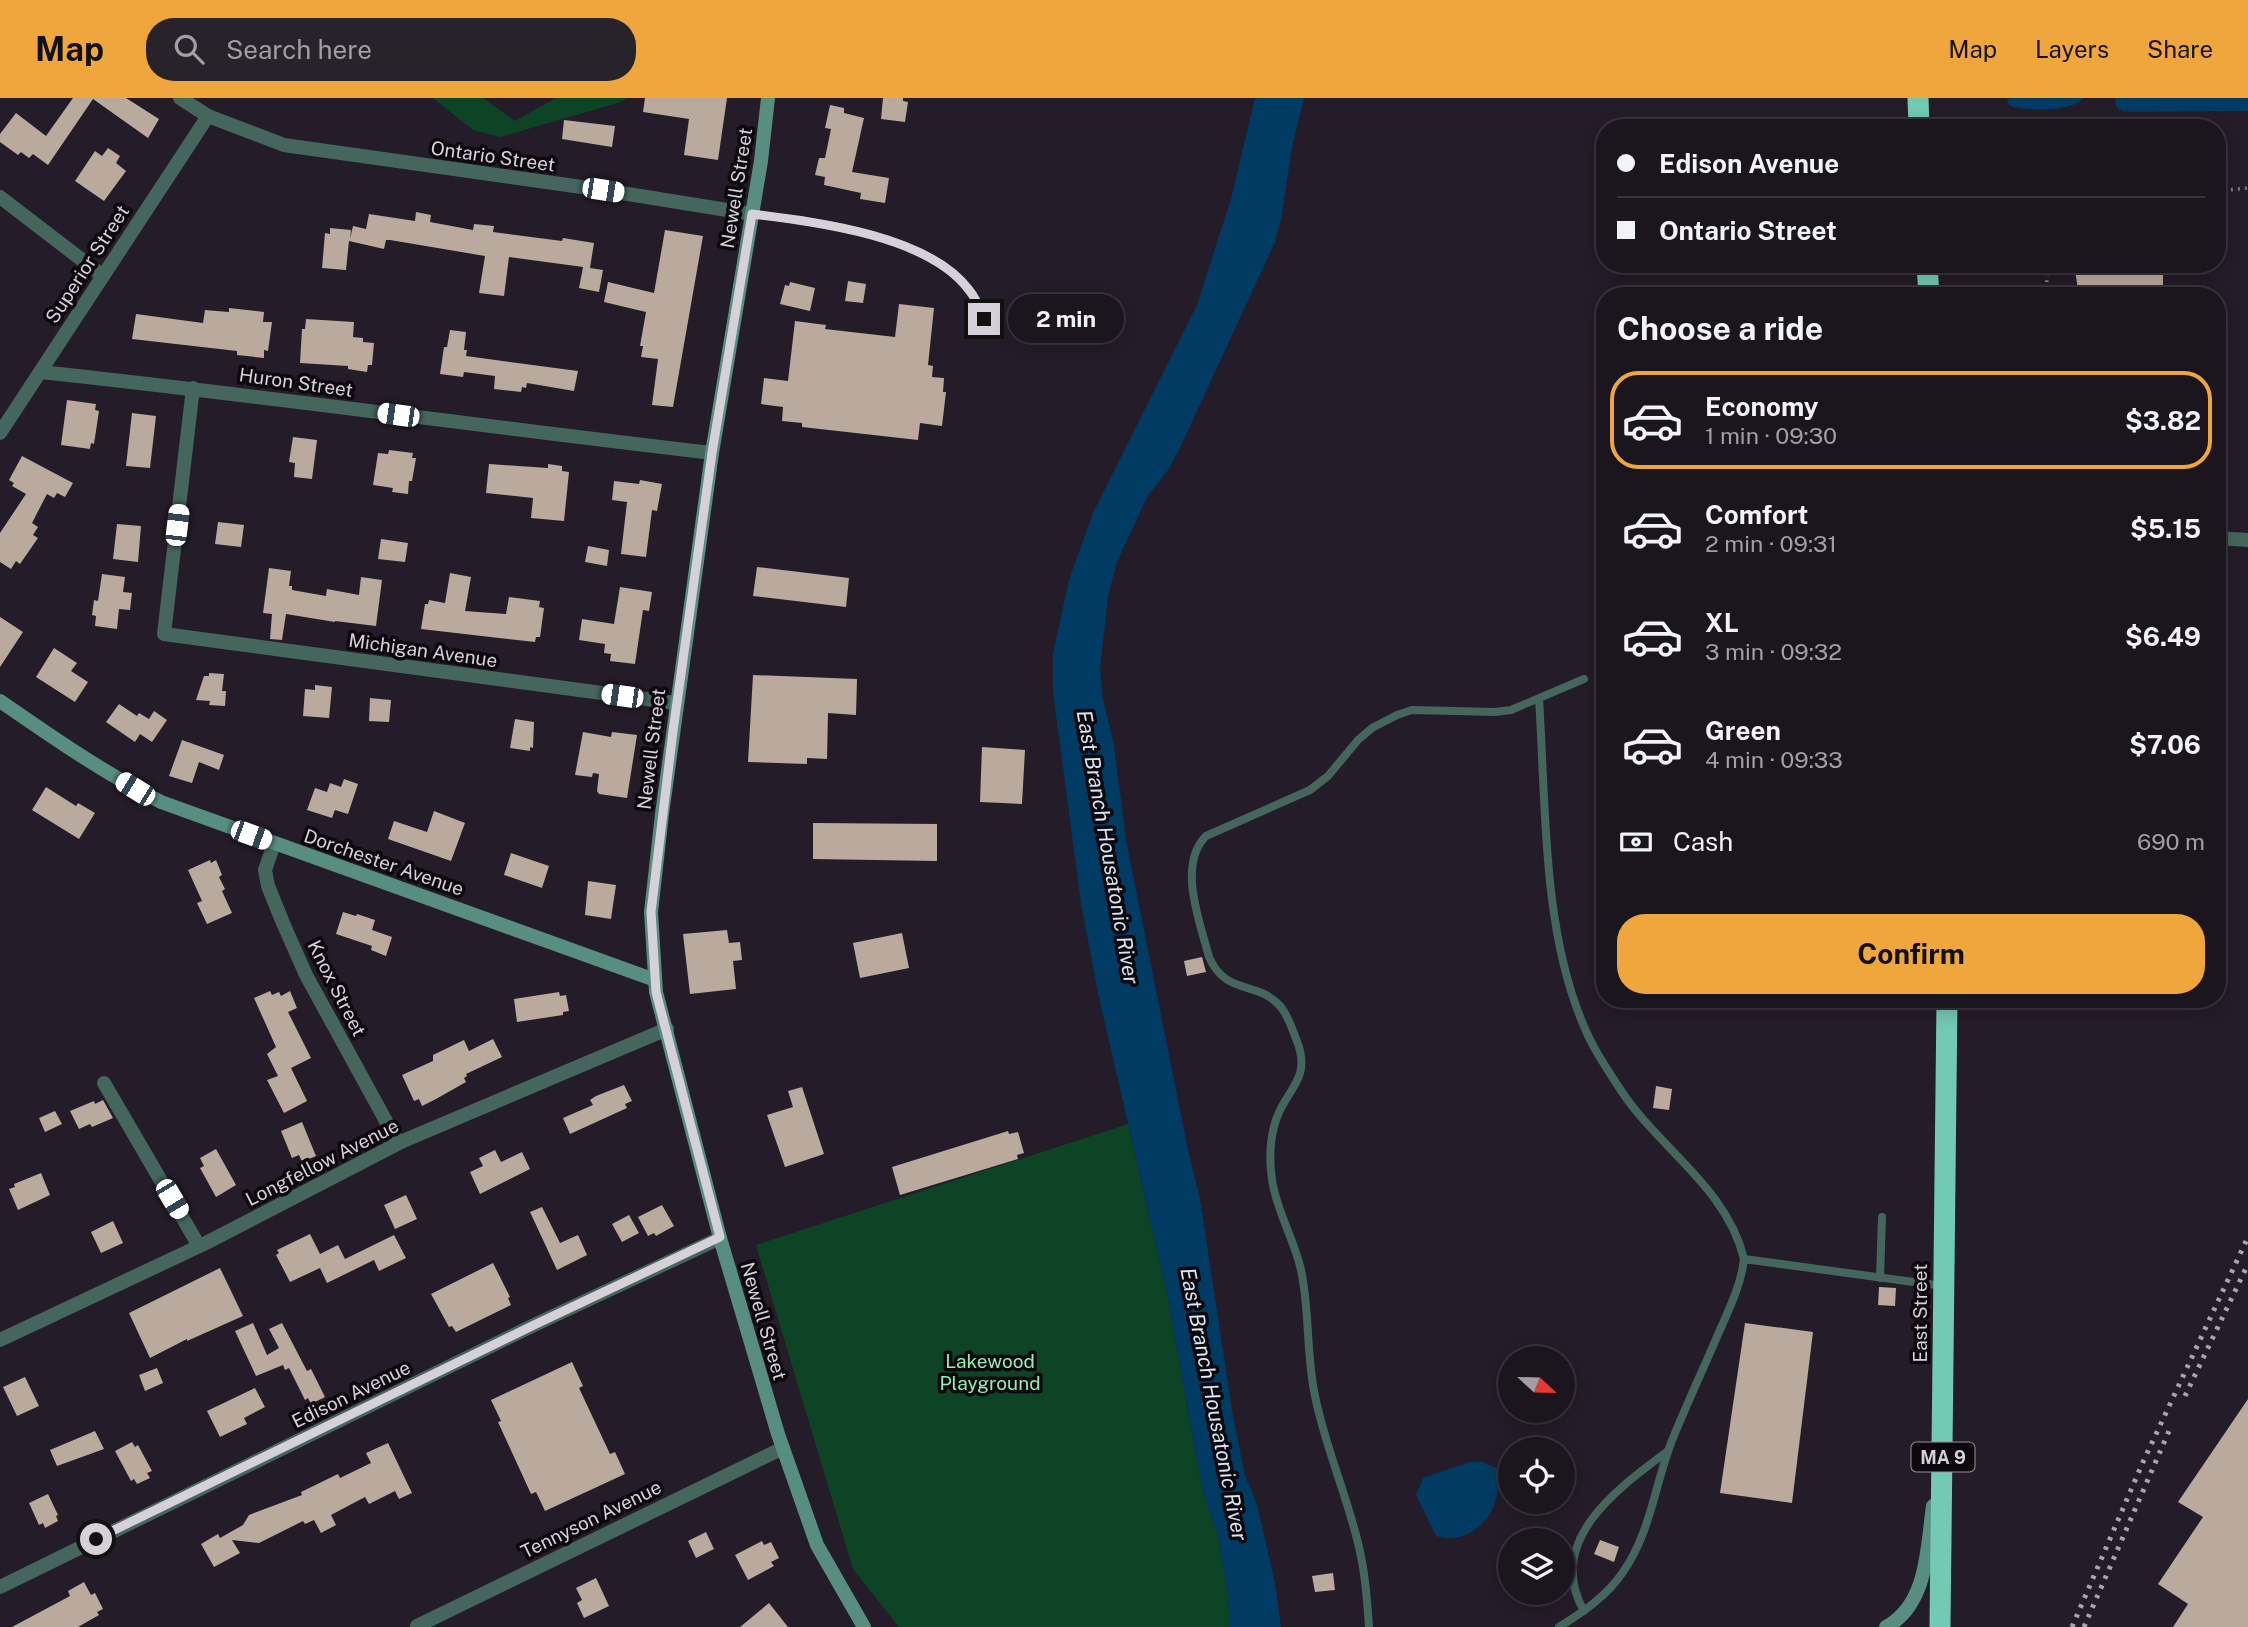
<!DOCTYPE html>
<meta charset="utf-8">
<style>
:root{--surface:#1b151e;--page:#28222b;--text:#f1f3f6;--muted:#a09fa4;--line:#39343c;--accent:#efa73d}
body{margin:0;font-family:"Public Sans",sans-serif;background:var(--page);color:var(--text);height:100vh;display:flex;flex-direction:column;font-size:26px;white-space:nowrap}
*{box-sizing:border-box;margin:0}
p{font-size:23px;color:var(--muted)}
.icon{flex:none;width:38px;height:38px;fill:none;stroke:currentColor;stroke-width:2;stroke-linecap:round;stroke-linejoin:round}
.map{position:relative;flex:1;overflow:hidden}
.details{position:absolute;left:1596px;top:189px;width:630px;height:721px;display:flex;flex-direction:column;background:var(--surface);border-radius:28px;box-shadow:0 4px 18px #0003,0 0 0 2px var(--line)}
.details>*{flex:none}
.hud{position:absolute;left:1596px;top:21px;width:630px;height:154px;border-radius:28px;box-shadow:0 4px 18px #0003,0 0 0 2px var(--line);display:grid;align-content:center;height:154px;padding:0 21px;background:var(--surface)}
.needle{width:46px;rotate:112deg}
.buttons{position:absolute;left:1498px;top:1248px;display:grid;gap:14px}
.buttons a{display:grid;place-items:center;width:77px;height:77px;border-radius:50%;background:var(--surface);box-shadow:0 4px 18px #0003,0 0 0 2px var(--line);font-size:35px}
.end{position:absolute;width:32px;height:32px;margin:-16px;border:9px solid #d6d0d9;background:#111;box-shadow:0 0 0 4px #111}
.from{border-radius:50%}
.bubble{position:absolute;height:49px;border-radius:24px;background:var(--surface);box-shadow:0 4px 18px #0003,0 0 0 2px var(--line);font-size:23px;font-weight:700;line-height:49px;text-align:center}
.car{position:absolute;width:21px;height:42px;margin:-21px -10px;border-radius:9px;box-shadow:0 0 5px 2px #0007;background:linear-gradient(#fff 24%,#345 0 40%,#fff 0 76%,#345 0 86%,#fff 0)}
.hud b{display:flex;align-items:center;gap:24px;height:66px;font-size:26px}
.hud b+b{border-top:2px solid var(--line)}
.hud i{width:18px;height:18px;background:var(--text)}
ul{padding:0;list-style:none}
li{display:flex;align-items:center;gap:21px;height:98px;margin:0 14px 10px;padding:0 7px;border:4px solid transparent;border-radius:28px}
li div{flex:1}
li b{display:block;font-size:26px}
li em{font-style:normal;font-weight:700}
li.current{border-color:var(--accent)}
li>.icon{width:63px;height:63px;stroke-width:1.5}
h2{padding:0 21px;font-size:32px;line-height:84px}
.pay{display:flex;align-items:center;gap:18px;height:77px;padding:0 21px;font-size:26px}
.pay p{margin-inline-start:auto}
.primary-button{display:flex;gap:14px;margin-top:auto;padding:14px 21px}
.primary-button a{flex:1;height:80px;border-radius:28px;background:var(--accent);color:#111;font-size:28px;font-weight:700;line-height:80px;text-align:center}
header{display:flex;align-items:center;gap:42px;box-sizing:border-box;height:98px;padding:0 35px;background:var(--accent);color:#111}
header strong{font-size:33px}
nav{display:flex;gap:38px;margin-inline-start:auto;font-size:24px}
.search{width:490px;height:63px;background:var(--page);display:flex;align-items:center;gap:18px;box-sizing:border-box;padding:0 24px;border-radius:28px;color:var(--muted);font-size:26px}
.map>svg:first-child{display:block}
</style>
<header>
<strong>Map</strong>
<div class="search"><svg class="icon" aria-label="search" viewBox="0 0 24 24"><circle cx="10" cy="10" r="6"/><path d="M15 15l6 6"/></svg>Search here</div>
<nav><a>Map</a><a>Layers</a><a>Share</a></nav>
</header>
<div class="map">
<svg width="2248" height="1529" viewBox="0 0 2248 1529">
<rect width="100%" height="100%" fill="#241c28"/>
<!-- green -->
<g fill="#0d4426">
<path d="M433,0H483L515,23L556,0H627L621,4L500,39L473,32Z"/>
<path d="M1128,1026L1167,1195L1202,1390L1218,1438L1228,1496L1230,1529H899L853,1471L756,1147Z"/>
</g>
<!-- water -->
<g fill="#003b63">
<path d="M1255,0H1304L1292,49L1281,122L1275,144L1179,352L1168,372L1147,399L1117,464L1108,498L1100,571L1103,601L1114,647L1126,742L1188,1052L1200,1101L1233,1318L1245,1378L1257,1406L1275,1485L1281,1529H1230L1228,1496L1218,1438L1202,1390L1167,1195L1098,895L1081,805L1053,594V555L1069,482L1093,415L1197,207L1231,101Z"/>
<path d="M2007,0H2083C2073,14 2030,13 2013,9L2009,7Z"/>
<path d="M2115,0H2248V13L2124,14L2116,9Z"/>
<path d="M1470,1364H1483L1496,1370C1507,1407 1476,1450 1436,1438L1416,1397L1423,1380Z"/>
</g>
<!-- building -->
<g fill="#b9aa9d">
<path d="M73,0H126L159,21L148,40L93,1L48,67L33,56L29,60L21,54L18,57L0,44V36L16,15L46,38Z"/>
<path d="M645,0H727L718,62L684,57L689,21L643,14Z"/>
<path d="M883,0H903V3L908,4L905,24L881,21Z"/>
<path d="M830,7L844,10V15L864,20L852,74L889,80L885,105L860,101L861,95L824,87L825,79L815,77L819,60H825L831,31L825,30Z"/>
<path d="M564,22L615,28L612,49L562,41Z"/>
<path d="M108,50L120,58L116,65L126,73L104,103L75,83L95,53L102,58Z"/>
<path d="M416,114L431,117L430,124L473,132L474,126L494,128L493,134L562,143L563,140L594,145L590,170L603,172L599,194L579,190L583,169L509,159L504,198L479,195L485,158L390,142H386L384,151L349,143L346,172L322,170L325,135L330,136V130L351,132L350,141L353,128L366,131L369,116L415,123Z"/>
<path d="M665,132L703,138L673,309L652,307L658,261L641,259L643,248H640L646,214L604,204L608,184L654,195Z"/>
<path d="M2074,166H2099L2100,171L2163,170V198H2079Z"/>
<path d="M848,183L866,186L863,205L845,203Z"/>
<path d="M790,184L815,190L810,213L780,206L785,187L789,188Z"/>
<path d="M899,206L934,210L928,267L933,268L932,279L944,280L943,294H946L942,328L920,325L918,342L802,329V325L782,323L783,309L761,306L764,280L788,283L795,223L826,227L825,231L895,239Z"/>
<path d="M229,210L264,214L263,224H272L268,253L264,252V260L237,257V253L132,241L136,216L203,225L205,212L229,214Z"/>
<path d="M306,221L354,224L353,239L363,240V244L374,245L372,267H368L367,274L348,271V268L300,265L302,231H305Z"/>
<path d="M450,232L466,234L464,252H467L466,258L578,273L574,293L527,285L526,290L522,289L521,294L494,291L495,278L464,274L463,279L440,276L444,249H447Z"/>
<path d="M67,302L96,306L95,312L99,313L94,346L91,345L90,351L61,347Z"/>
<path d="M132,315L156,318L150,370L126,368Z"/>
<path d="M293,339L317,342L312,381L294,379L295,365L289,364Z"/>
<path d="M389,352L413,355L412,360H416L412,383H409L408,396L392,394L393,390L373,387L378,355L388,356Z"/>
<path d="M22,358L73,385L65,399L57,395L54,400L47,396L32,425L38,429L33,437L38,440L20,466L16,463L11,471L0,464V435L26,396L12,388L14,385L9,382Z"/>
<path d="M489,366L548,370V366L562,368V373L569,374L564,423L531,420L533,400L486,395Z"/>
<path d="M640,382L662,386L657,413L652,412L646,459L621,456L627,404L612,402L614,383L639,386Z"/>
<path d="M218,424L244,427L241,449L215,446Z"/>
<path d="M117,426L141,428L138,464L113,461Z"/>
<path d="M381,441L408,445L405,464L378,461Z"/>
<path d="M588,448L609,452L607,468L585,464Z"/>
<path d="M757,469L849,480L846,509L753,498Z"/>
<path d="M269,470L291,473L289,488H292V492L326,498L327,491L359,497L361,479L382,482L376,528L335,523V524L286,516L282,542L270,541L272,516L263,515Z"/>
<path d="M450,475L471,479L465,513L506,516L509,499L540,503L539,509L544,510L540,539H536L535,544L421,531L425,506H428L429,502L445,505Z"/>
<path d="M102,476L125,479L123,494L132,495L130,512L119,511L117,531L95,528L96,518L92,517L94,502L98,503Z"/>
<path d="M620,489L652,494L649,513L643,512L635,566L610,563L611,556L604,555L605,546L579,542L582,521L614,526Z"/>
<path d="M0,519L23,534L0,569Z"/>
<path d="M54,550L77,565L71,573L88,584L75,604L36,579Z"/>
<path d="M209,575L224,576L222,593H226L225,608L209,607L210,603L196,602L204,578H209Z"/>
<path d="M753,577L857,581L856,617L828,615L827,661L807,660V666L748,664Z"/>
<path d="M315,587L332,589L329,620L303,618L305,591L315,592Z"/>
<path d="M370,600L391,602L389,624L369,623Z"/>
<path d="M119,606L137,618L139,615L149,621L154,613L167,622L152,644L140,636L135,644L106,624Z"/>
<path d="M515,621L534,624L533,650L530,649V653L510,650Z"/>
<path d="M583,634L611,639L612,634L637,637L627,700L599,696L597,693L599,676L593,675L592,679L575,677Z"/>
<path d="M182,642L224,657L219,672L199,664L192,685L169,678Z"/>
<path d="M982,649L1025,652L1022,706L980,704Z"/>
<path d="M344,681L358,686L348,716L335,712L332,720L307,712L315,690L327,694L330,685L341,689Z"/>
<path d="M46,689L76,708L78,705L95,715L79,741L32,712Z"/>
<path d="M434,713L465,725L451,763L388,741L394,723L427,734Z"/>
<path d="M813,725L937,726V763L813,761Z"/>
<path d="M511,755L549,768L542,790L504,777Z"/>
<path d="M210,762L211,765L216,762L222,777L219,779L225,791L222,793L232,815L207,826L197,805L202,803L188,772Z"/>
<path d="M588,783L616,787L611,821L585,817Z"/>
<path d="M343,814L356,818L357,816L375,822L372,832L392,839L386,858L371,852L372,848L336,836Z"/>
<path d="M727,832L729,845L740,844L742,862L733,863L736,891L690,896L683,836Z"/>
<path d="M902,835L909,870L860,880L853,845Z"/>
<path d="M1202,859L1206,874L1187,878L1184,863Z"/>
<path d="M270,893L272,897L279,894L281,898L290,893L297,910L288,914L311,960L291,970L307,1003L284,1015L267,982L278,978L267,956L276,949L254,900Z"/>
<path d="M559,894L560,898L566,897L569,913L563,914V917L517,924L514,901Z"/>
<path d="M493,941L502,959L466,976L467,978L464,980L466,984L436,1001L422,1008L419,1001L414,1003L402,977L433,963V957L464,942L469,953Z"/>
<path d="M624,987L632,1003L625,1006L627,1010L570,1036L563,1020L593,1007L590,1002L596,998Z"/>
<path d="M1656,988L1672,991L1669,1012L1653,1010Z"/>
<path d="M802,989L824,1056L785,1069L767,1017L793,1009L788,993Z"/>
<path d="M103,1002L113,1020L92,1029L90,1026L79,1031L70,1013L94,1003L95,1006Z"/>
<path d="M55,1013L62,1026L45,1034L39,1020Z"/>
<path d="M302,1024L316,1058L302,1064L299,1057L292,1060L281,1033Z"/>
<path d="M1008,1033L1009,1036L1018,1034L1024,1055L1017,1057L1018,1061L900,1097L892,1069Z"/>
<path d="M216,1051L236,1087L216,1099L200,1070L204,1068L200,1060Z"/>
<path d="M495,1052L501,1064L522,1054L530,1071L480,1096L470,1074L483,1068L479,1060Z"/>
<path d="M41,1075L50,1097L18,1112L9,1091L15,1089L14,1086Z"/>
<path d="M406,1097L417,1121L395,1131L384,1107Z"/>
<path d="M662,1107L674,1128L656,1138L654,1135L648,1138L638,1119Z"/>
<path d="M542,1109L560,1145L578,1137L587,1157L557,1172L530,1114Z"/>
<path d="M629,1117L639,1135L622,1144L612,1126Z"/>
<path d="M113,1123L123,1145L101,1155L91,1134Z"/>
<path d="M310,1136L320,1156L338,1147L345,1161L394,1137L406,1160L379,1173L374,1162L327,1185L320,1170L290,1184L276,1157L279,1155L277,1152Z"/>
<path d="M493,1165L510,1199L508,1200L511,1207L456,1234L452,1228L449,1229L431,1196Z"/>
<path d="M220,1170L243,1218L187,1243V1241L150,1260L129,1215Z"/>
<path d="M1879,1189L1896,1190L1895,1208L1878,1207Z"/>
<path d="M253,1225L267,1257L279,1250L269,1231L282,1225L307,1273L311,1271L325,1299L311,1306L308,1300L305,1302L289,1270L285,1272L283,1267L256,1278L235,1233Z"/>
<path d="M1745,1225L1813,1234L1792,1405L1720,1395Z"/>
<path d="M572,1264L583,1288L579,1290L610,1356L615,1354L625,1376L545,1413L536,1394L531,1396L498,1324L501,1323L491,1302Z"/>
<path d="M157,1270L163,1285L145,1293L139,1277Z"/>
<path d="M25,1279L39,1308L17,1318L3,1289Z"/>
<path d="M255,1290L265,1309L244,1320L247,1326L220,1339L207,1313Z"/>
<path d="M2248,1301V1529H2173L2188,1506L2158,1486L2203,1419L2178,1404Z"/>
<path d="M95,1333L104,1351L57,1368L50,1352Z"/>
<path d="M132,1344L135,1349L138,1347L152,1373L147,1375L150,1380L137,1386L134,1381L131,1383L115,1353Z"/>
<path d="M388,1345L412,1395L399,1401L395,1393L369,1406L365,1399L331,1417L336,1427L321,1435L314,1422L305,1426L303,1423L259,1445L232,1442L240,1455L214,1469L201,1446L218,1436L220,1440L243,1427L249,1417L302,1397L301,1394L338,1376L340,1380L371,1365L366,1355Z"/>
<path d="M48,1396L58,1417L56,1418L58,1423L45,1430L43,1425L39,1427L29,1405Z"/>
<path d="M706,1434L714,1451L696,1460L688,1443Z"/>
<path d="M1600,1442L1619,1449L1614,1464L1594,1456Z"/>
<path d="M762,1443L764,1447L771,1444L779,1460L771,1464L774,1468L748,1482L735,1457Z"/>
<path d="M1333,1475L1335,1492L1315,1494L1312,1478Z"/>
<path d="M596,1480L609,1508L584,1520L577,1505L582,1502L576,1490Z"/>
<path d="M84,1484L91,1497L95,1495L103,1511L97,1514L99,1517L78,1529H12L70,1498L68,1493Z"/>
<path d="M769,1505L788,1529H740Z"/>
</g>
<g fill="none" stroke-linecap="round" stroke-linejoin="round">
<!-- path -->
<g stroke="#817a84" stroke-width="3.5" stroke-dasharray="2 5" stroke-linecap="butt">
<path d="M2217,93L2248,90"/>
<path d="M2045,198L2049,166"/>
</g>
<!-- lane -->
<g stroke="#45665d" stroke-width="8">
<path d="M752,116C816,124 928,137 969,191C976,200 980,211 984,221"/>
<path d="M1539,601C1546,706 1542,829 1583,926C1592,949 1607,971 1620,991C1658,1050 1727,1089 1744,1161"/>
<path d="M1880,1180L1882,1119"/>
<path d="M1584,1513C1544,1443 1618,1390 1668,1353"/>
<path d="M1369,1529C1367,1501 1365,1472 1358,1445C1346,1395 1325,1348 1315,1298C1306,1256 1310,1214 1301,1172C1294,1141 1277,1114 1272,1082C1269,1061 1270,1038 1277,1019C1288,990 1310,981 1298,946C1293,934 1289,918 1280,908C1257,882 1226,898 1209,859C1200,824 1177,767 1206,738L1310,692L1328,678L1358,642L1372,630L1397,617L1412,612L1495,614L1511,612L1584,581"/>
<path d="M1559,1529C1583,1514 1607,1498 1623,1474C1650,1436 1655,1387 1671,1345C1685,1310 1701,1276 1716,1241C1727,1215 1741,1189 1744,1161L1943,1188"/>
</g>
<!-- street -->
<g stroke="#45665d" stroke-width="14">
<path d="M180,0L208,18L284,47L603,92L752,116"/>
<path d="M0,99L103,178"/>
<path d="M41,274C265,298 488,329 712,355"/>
<path d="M193,290L164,536L676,605"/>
<path d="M0,335L208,18"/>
<path d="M2217,440L2248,442"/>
<path d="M274,746L265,772L268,788L283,825L306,877L398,1045"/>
<path d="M104,985L199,1148"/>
<path d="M0,1242L206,1145L403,1043L667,931"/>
<path d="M0,1489L534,1227L720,1140"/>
<path d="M417,1528L783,1350"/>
</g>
<!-- secondary -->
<g stroke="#588e80" stroke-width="14">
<path d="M768,0L761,63L712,355L662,716L651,814L656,894L720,1140L778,1336L817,1447L864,1529"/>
<path d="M0,603C52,639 104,675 161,704L655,882"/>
<path d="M1886,1529C1928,1507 1927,1449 1933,1408"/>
</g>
<!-- highway -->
<g stroke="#72c9b4" stroke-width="21">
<path d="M1918,0L1919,30"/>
<path d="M1927,166L1929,198"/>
<path d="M1940,1529L1947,901"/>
</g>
<!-- rail -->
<g stroke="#aaa4ad" stroke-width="5" stroke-dasharray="3.5 7" stroke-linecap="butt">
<path d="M2185,1298L2248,1166"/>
<path d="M2072,1529L2143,1364L2248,1139"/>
<path d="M2084,1529L2169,1333"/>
</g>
</g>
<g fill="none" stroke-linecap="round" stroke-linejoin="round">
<!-- route -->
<path stroke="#d6d0d9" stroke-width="9" d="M96,1441L534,1227L720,1139L656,894L651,814L673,633L712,355L752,116C816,124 928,137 969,192C976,200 980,211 984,221"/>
</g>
<g text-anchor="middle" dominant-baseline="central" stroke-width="7" stroke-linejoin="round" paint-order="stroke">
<!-- shield labels -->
<rect fill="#0c080d" stroke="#99949c" stroke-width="2" x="1911.5" y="1344.5" width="63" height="29" rx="5"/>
<g font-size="18" font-weight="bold" fill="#d6d0d9">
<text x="1943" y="1359">MA 9</text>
</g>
<!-- street labels -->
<g font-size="19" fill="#d6d0d9" stroke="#0c080d">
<text transform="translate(493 58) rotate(8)">Ontario Street</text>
<text transform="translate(736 90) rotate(-81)">Newell Street</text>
<text transform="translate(87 166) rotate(-57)">Superior Street</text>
<text transform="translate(296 284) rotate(8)">Huron Street</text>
<text transform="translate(423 552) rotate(8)">Michigan Avenue</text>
<text transform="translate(651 651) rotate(-83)">Newell Street</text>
<text transform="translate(384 764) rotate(19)">Dorchester Avenue</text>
<text transform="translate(337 890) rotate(63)">Knox Street</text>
<text transform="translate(322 1064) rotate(-27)">Longfellow Avenue</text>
<text transform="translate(1920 1215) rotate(-90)">East Street</text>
<text transform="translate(764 1223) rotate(74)">Newell Street</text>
<text transform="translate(351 1296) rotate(-26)">Edison Avenue</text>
<text transform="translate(591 1421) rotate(-26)">Tennyson Avenue</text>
</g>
<!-- park labels -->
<g font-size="19" fill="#93eeb3" stroke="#0c080d">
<text x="990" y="1263">Lakewood<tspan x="990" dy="22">Playground</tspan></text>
</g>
<!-- water labels -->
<g font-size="21" font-style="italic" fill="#d7e6f3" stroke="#0c080d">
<text transform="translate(1108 749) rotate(80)">East Branch Housatonic River</text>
<text transform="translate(1214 1306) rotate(79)">East Branch Housatonic River</text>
</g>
</g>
</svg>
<div class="buttons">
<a><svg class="needle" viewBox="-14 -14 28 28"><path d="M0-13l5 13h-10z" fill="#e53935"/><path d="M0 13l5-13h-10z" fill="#a09fa4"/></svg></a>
<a><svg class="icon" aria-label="locate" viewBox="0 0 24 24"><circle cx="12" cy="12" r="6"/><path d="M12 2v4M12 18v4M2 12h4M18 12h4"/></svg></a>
<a><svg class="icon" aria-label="layers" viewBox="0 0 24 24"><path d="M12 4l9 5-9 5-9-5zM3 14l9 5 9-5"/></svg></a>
</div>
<i class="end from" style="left:96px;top:1441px"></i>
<i class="end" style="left:984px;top:221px"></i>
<div class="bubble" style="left:1008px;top:196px;width:116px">2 min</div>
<i class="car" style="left:603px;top:92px;rotate:99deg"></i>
<i class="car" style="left:398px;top:317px;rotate:278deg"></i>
<i class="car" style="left:177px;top:427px;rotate:7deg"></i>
<i class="car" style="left:622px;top:598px;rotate:278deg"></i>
<i class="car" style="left:135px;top:691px;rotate:302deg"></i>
<i class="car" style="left:251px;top:737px;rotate:110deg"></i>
<i class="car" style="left:172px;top:1101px;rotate:149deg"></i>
<div class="hud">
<b><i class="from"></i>Edison Avenue</b>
<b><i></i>Ontario Street</b>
</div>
<section class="details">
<h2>Choose a ride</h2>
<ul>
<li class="current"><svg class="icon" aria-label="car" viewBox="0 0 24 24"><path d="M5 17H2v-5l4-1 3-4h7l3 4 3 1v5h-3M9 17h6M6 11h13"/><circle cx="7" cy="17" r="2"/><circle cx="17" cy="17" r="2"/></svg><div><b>Economy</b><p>1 min · 09:30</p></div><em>$3.82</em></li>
<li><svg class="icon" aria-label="car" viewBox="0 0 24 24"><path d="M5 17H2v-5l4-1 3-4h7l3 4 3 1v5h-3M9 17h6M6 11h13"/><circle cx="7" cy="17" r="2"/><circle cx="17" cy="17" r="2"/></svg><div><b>Comfort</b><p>2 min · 09:31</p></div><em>$5.15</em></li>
<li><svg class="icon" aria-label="car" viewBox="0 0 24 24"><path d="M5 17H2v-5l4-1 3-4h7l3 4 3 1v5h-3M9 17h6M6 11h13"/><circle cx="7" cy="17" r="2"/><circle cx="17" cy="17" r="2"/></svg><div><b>XL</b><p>3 min · 09:32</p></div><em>$6.49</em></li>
<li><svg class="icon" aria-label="car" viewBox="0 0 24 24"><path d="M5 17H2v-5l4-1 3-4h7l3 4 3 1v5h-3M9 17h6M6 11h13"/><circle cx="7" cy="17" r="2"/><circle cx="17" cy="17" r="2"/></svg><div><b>Green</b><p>4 min · 09:33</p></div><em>$7.06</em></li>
</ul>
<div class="pay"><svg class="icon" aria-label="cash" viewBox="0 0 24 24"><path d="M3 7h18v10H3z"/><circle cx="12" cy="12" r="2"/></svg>Cash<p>690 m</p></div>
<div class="primary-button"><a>Confirm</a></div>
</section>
</div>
